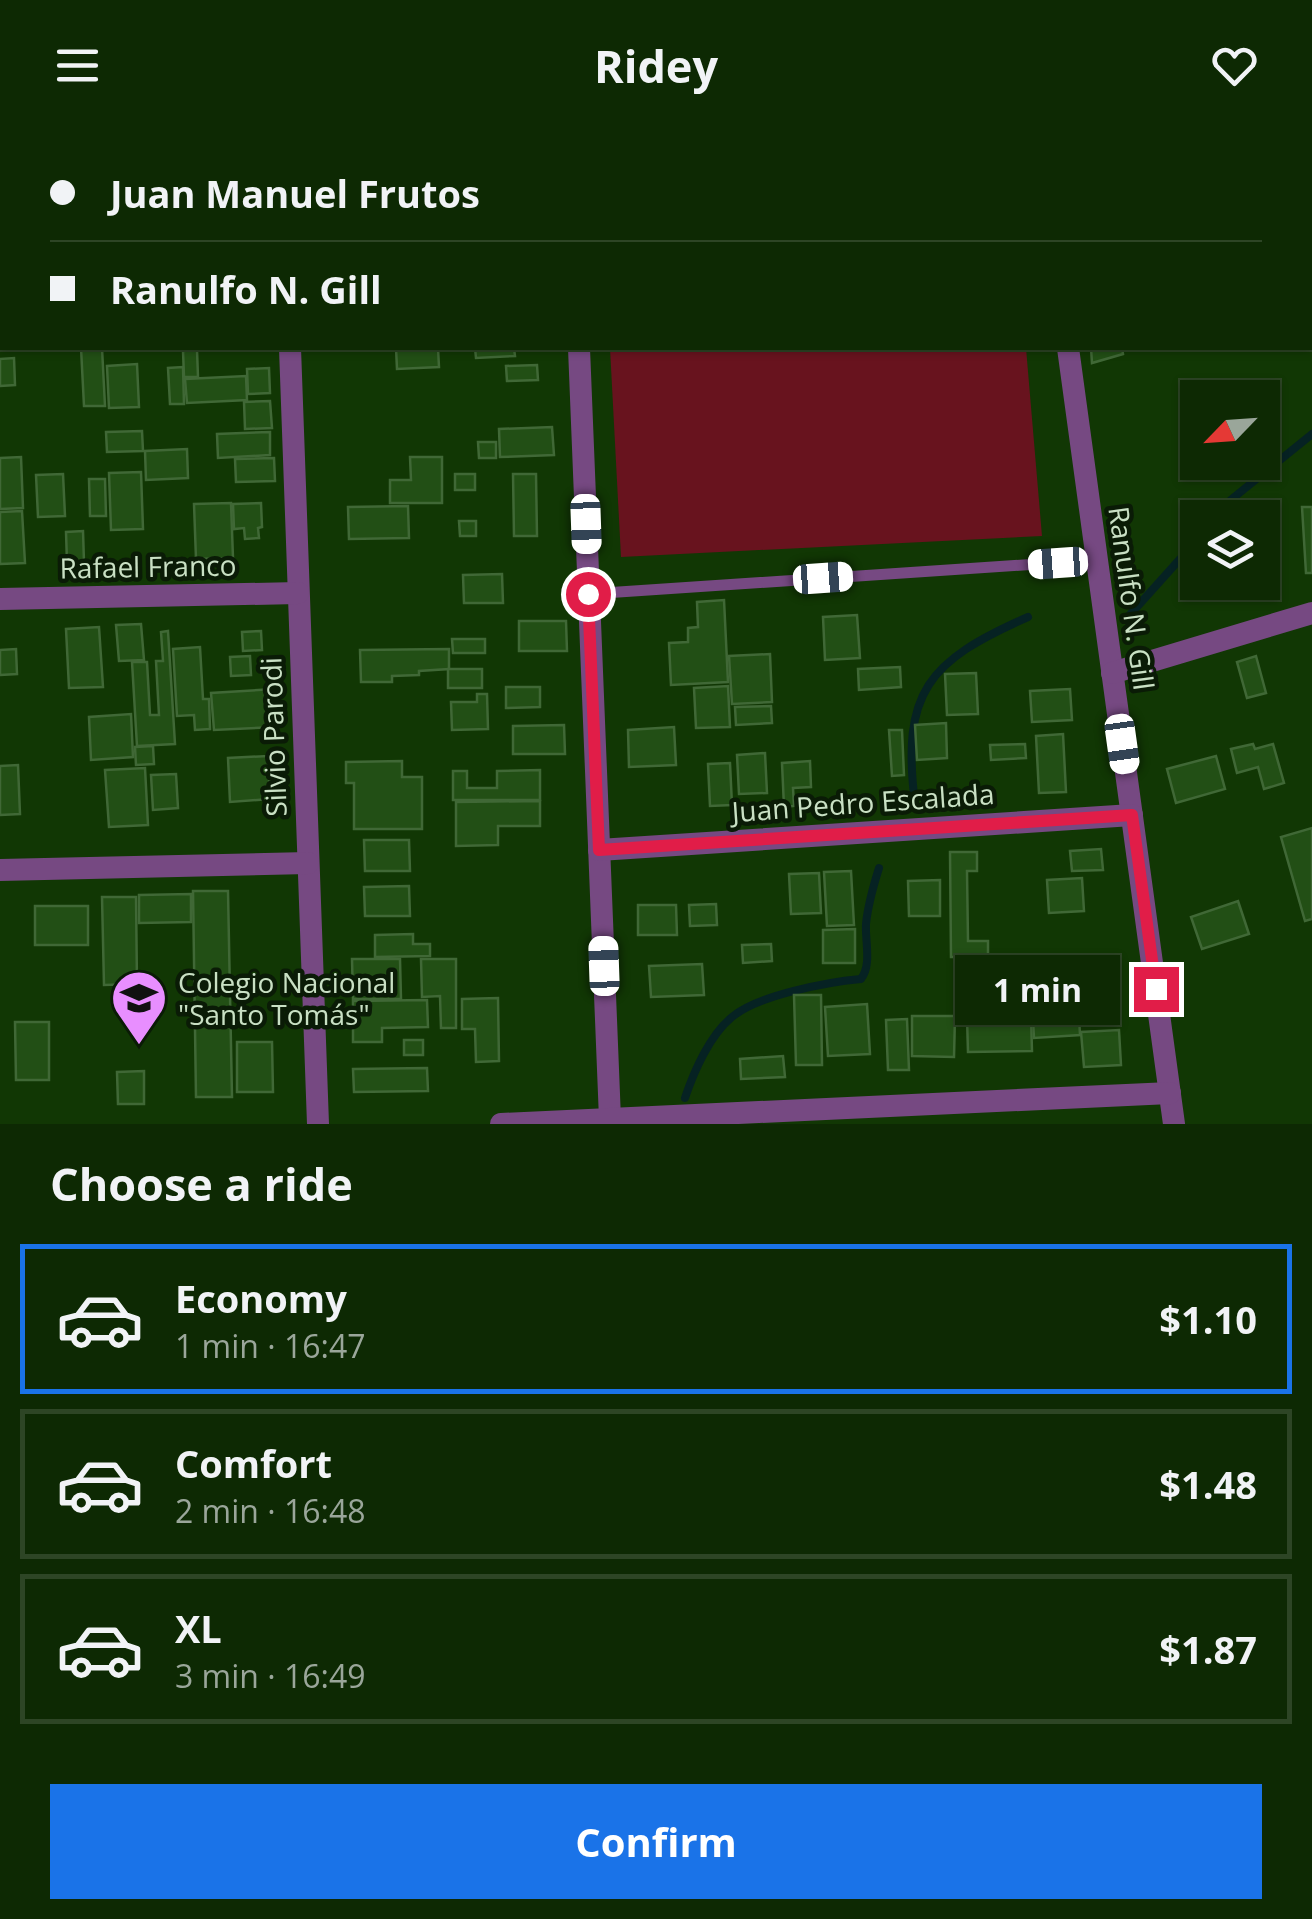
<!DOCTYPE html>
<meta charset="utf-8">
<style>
:root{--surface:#0d2903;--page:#16310d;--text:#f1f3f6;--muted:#9aa69a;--line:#2d4525;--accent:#1a73e8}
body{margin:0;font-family:"Open Sans",sans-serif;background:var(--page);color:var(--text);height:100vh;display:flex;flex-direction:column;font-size:38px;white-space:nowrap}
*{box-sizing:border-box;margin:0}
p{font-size:32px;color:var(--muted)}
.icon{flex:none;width:55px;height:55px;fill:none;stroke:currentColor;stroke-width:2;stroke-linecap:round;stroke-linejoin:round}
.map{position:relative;height:994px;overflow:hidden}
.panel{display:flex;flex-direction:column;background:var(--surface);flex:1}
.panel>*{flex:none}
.top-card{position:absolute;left:0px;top:0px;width:1312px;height:220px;box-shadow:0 2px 8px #0004,0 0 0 2px var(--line);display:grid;align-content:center;height:220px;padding:0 50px;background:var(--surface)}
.needle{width:65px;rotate:245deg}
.buttons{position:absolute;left:1180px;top:250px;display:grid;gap:20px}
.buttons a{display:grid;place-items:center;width:100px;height:100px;border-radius:0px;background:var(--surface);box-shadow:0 2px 8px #0004,0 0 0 2px var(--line);font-size:50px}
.end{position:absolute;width:45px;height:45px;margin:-22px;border:12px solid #e11d48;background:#fff;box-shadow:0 0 0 5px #fff}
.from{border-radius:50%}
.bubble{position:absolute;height:70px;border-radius:0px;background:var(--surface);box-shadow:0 2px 8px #0004,0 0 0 2px var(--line);font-size:32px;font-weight:700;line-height:70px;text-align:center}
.car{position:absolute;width:30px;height:60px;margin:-30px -15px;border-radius:12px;box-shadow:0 0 8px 2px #0007;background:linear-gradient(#fff 24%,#345 0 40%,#fff 0 76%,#345 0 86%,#fff 0)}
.top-card b{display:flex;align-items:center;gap:35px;height:95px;font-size:38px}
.top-card b+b{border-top:2px solid var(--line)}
.top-card i{width:25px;height:25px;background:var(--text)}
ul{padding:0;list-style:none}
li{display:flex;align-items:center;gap:30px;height:150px;margin:0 20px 15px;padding:0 30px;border:5px solid var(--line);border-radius:0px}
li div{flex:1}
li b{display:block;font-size:38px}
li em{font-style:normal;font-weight:700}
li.on{border-color:var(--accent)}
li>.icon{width:90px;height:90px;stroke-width:1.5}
h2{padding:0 50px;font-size:45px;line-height:120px}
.action{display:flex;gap:20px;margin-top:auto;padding:20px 50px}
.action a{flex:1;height:115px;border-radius:0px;background:var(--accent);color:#fff;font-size:40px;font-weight:700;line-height:115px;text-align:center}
header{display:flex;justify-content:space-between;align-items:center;height:130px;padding:0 50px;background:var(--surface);font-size:45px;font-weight:700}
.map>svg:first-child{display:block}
</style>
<header><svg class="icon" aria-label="menu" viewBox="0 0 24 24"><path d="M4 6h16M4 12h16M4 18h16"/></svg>Ridey<svg class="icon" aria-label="heart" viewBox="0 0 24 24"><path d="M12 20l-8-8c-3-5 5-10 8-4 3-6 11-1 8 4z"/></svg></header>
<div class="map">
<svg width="1312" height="994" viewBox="0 0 1312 994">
<rect width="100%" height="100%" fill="#113704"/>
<!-- green -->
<path fill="#68131e" d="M610,218H1026L1042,406L621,427Z"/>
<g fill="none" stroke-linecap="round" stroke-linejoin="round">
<!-- stream -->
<g stroke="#062223" stroke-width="8">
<path d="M1215,388L1227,373L1312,304"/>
<path d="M1127,488L1198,409"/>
<path d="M915,674C901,562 928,531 1028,487"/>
<path d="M685,968C694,941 710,905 732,887C758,865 828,852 861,849C872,835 865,811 866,794C868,774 873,757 879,738"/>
</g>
</g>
<!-- building -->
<g fill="#224f15" stroke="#406836" stroke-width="2.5">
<rect x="455" y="0" width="77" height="2"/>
<path d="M81,218H102L105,276H84Z"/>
<path d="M396,218H438L439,237L397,239Z"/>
<path d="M475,218H514L515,226L476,228Z"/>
<path d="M1091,218H1122L1123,224L1092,233Z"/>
<path d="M197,220L198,247H184L183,221Z"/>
<path d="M14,228L15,255L0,256V229Z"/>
<path d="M137,234L139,277L109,278L107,236Z"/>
<path d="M537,235L538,250L507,251L506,236Z"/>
<path d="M183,237L184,274H170L168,238Z"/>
<path d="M269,238L270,263L248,264L247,239Z"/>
<path d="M246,246L247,270L187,273L185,249Z"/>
<path d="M270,271L272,298L245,299L244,272Z"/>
<path d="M552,297L554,325L500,327L499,299Z"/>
<path d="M142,301L143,321L107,322L106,302Z"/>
<path d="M270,302V325L218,328L217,304Z"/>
<path d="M478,312H496V328H479Z"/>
<path d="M187,319L188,348L146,350L145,321Z"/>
<path d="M21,327L23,378L0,379V328Z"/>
<path d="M410,327H442V373H390V350H411Z"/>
<path d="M274,328L275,351L236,352L235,329Z"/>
<path d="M141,342L143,399L111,400L109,343Z"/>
<path d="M63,344L65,386L38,387L36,345Z"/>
<rect x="455" y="344" width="20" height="16"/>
<path d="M513,344H536L537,406H514Z"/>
<path d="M89,349H105L106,386H90Z"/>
<path d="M231,373L233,428L196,429L194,374Z"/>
<path d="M261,373L262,397L258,398L259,408L245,409L244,398L234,399L233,374Z"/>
<path d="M408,376L409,408L349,409L348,377Z"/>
<path d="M1302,377H1312V443H1306Z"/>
<path d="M22,381L25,433L0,434V382Z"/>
<path d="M459,391H476V406H460Z"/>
<path d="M83,401L84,432L67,433L66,402Z"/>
<path d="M502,444L503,473H464L463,445Z"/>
<path d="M724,470L728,552L671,555L669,513L688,512V498L698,497L697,472Z"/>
<path d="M857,485L860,528L825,530L823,487Z"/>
<path d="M519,491H566L567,521H519Z"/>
<path d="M141,494L144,530L119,531L116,495Z"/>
<path d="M99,497L103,557L69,558L66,499Z"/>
<path d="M168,501L175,614L137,616L132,532H147L150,585H159L156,531H163L161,502Z"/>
<path d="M261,501L262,520L243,521L242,502Z"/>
<path d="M452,509H485V523H453Z"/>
<path d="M200,517L203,569H209L210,599L195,600L194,585L177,586L173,519Z"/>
<path d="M16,519L17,544L0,545V520Z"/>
<path d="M449,519V539L419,541V545L392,546V552H361L360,520Z"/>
<path d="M770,524L772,572L732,574L729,526Z"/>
<path d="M250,526L251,545L231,546L230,527Z"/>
<path d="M1256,526L1266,563L1247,568L1237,532Z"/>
<path d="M900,537L901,557L859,560L858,539Z"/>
<rect x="448" y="539" width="34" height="19"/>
<path d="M976,543L978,584L947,585L945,544Z"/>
<path d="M728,556L730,597L696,598L694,558Z"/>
<path d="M506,557H540V577L506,578Z"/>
<path d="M274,559L276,597L214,600L211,563Z"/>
<path d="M1070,559L1072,590L1032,592L1030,561Z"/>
<path d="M477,564H487L488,599L452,600L451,572H477Z"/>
<path d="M771,576L772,593L736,595L735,577Z"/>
<path d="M131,584L133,627L91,630L89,587Z"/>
<path d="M946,593L947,628L917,630L915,595Z"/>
<path d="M564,595L565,624H513V596Z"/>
<path d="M674,597L676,635L629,637L628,600Z"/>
<path d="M889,600H902L904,645L892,646Z"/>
<path d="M1063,604L1066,662L1039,663L1036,606Z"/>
<path d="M1025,614L1026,628L991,630L990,615Z"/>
<path d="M1253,614L1255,619L1273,614L1284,653L1264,659L1258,637L1237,643L1231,619Z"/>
<path d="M153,616L154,634L136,635L135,617Z"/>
<path d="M765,623L767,663L739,664L737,625Z"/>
<path d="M268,626L270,669L230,672L228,628Z"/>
<path d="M1216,626L1225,659L1176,673L1167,639Z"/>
<path d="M402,631V647H422V699H354V653H346V632Z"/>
<path d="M810,631L811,657L793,658L794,676L784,677L782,633Z"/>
<path d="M730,633L732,675L710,676L708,634Z"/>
<path d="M18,635L20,684L0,685V636Z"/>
<path d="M145,638L148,695L109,697L105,640Z"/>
<path d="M540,640V670H453V641H467V658H497V641Z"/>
<path d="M176,644L178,678L153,680L151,645Z"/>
<path d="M540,671V696H498V715L456,716V672Z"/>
<path d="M1312,698V789L1305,791L1281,707Z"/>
<path d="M364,710H409L410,741H365Z"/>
<path d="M1101,719L1103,740L1072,741L1070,721Z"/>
<path d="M950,722H977V741H967L968,811H988V827H951Z"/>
<path d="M851,741L854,795L827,796L824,742Z"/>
<path d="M819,743L821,783L791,784L789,744Z"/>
<path d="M1082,748L1084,781L1049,783L1047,750Z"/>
<path d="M940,750V786H909L908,751Z"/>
<path d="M409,756L410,786H365L364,757Z"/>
<path d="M193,761H228L232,967H196Z"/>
<path d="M191,764V792L139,793V765Z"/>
<path d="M102,767H136L137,854L104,855Z"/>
<path d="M1238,771L1249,804L1202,819L1191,787Z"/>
<path d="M716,774L717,795L690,796L689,775Z"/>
<path d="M638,775H676L677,805H638Z"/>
<rect x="35" y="776" width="53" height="39"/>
<path d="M855,799V833H823V800Z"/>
<path d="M413,804V814H430V826L375,827V805Z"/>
<path d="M771,814L772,831L743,833L742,815Z"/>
<path d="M352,829H400L401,869H353Z"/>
<path d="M421,829H456V898H441L440,866L422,867Z"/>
<path d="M1112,830L1113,846L1077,848L1080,905L1034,908L1030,834Z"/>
<path d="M702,834L704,865L651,867L649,836Z"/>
<path d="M794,865H821L822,935H796Z"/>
<path d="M498,868L499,931L476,932L475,899H462V869Z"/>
<path d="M427,870L428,897L382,898V912H353V871Z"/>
<path d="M867,874L870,924L828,926L825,877Z"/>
<path d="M912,886H955L954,927L912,926Z"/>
<path d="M1031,887L1032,921L968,922L967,888Z"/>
<path d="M907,889L909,940H888L886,890Z"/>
<path d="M15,892H49V950H16Z"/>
<path d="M1119,900L1121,935L1084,937L1081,902Z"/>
<rect x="404" y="910" width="19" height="15"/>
<path d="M237,912H272L273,962H237Z"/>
<path d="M783,926L785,947L741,949L740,929Z"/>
<path d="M427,938L428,961L354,962L353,939Z"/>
<path d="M144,941V974H118L117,942Z"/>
</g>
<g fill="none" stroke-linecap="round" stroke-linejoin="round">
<!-- service -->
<path stroke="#764982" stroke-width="11" d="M589,464L1097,430"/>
<!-- minor -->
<g stroke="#764982" stroke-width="22">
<path d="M281,0L282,2"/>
<path d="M570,0V2"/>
<path d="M1038,0V2"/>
<path d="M1310,92L1312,91"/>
<path d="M0,200H2"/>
<path d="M290,218L318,994"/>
<path d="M579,218L610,989"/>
<path d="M1068,218L1174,994"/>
<path d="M0,469L298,463"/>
<path d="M1112,543L1312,483"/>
<path d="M599,720L1132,685"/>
<path d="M0,740L308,733"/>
<path d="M501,994L1170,963"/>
</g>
</g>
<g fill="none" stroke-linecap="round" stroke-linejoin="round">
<!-- route -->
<path stroke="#e11d48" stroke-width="12" d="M588,464L599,720L1132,685L1156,859"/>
</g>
<!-- icons -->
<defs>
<g id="school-pin" transform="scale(2.875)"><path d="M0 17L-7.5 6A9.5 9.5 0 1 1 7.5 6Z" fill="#e88eff" stroke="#0a1b06"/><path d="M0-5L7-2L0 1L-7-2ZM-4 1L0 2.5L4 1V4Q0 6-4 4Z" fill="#111"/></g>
</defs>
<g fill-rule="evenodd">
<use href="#school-pin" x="139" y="868"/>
</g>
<g text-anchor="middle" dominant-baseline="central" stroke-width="9" stroke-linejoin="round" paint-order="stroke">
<!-- street labels -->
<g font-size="28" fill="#c9e0c4" stroke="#0a1b06">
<text transform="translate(148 436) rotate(-1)">Rafael Franco</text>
<text transform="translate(1132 468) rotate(82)">Ranulfo N. Gill</text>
<text transform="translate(273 607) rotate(-92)">Silvio Parodi</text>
<text transform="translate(863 672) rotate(-4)">Juan Pedro Escalada</text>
</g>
<!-- poi labels -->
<g font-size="28" fill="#c9e0c4" stroke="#0a1b06" text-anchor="start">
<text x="178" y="852">Colegio Nacional<tspan x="178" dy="32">"Santo Tomás"</tspan></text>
</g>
</g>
</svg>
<div class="buttons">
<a><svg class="needle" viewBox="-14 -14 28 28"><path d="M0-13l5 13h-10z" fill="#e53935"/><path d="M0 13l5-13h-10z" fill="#9aa69a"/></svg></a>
<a><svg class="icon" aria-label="layers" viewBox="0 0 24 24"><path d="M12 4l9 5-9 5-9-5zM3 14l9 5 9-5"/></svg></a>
</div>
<i class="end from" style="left:588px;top:464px"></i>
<i class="end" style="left:1156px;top:859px"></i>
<div class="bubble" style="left:955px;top:825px;width:165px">1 min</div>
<i class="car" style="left:586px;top:394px;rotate:178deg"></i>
<i class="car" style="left:1058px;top:433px;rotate:266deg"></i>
<i class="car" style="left:823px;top:448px;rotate:86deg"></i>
<i class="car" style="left:1122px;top:614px;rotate:172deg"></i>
<i class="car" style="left:604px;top:836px;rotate:358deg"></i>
<div class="top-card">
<b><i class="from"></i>Juan Manuel Frutos</b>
<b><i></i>Ranulfo N. Gill</b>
</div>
</div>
<section class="panel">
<h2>Choose a ride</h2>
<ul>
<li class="on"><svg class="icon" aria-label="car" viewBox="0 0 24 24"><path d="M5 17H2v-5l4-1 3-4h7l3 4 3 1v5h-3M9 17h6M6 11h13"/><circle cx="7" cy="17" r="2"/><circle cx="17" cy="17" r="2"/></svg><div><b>Economy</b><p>1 min · 16:47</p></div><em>$1.10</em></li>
<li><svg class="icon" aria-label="car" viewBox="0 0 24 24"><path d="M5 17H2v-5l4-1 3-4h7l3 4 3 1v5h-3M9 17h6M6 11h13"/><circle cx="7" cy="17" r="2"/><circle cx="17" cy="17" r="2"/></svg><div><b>Comfort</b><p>2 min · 16:48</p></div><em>$1.48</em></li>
<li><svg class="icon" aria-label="car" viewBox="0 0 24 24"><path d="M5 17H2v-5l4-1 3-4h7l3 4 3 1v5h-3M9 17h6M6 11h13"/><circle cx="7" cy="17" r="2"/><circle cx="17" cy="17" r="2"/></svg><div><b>XL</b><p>3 min · 16:49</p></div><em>$1.87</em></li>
</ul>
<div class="action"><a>Confirm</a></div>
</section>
